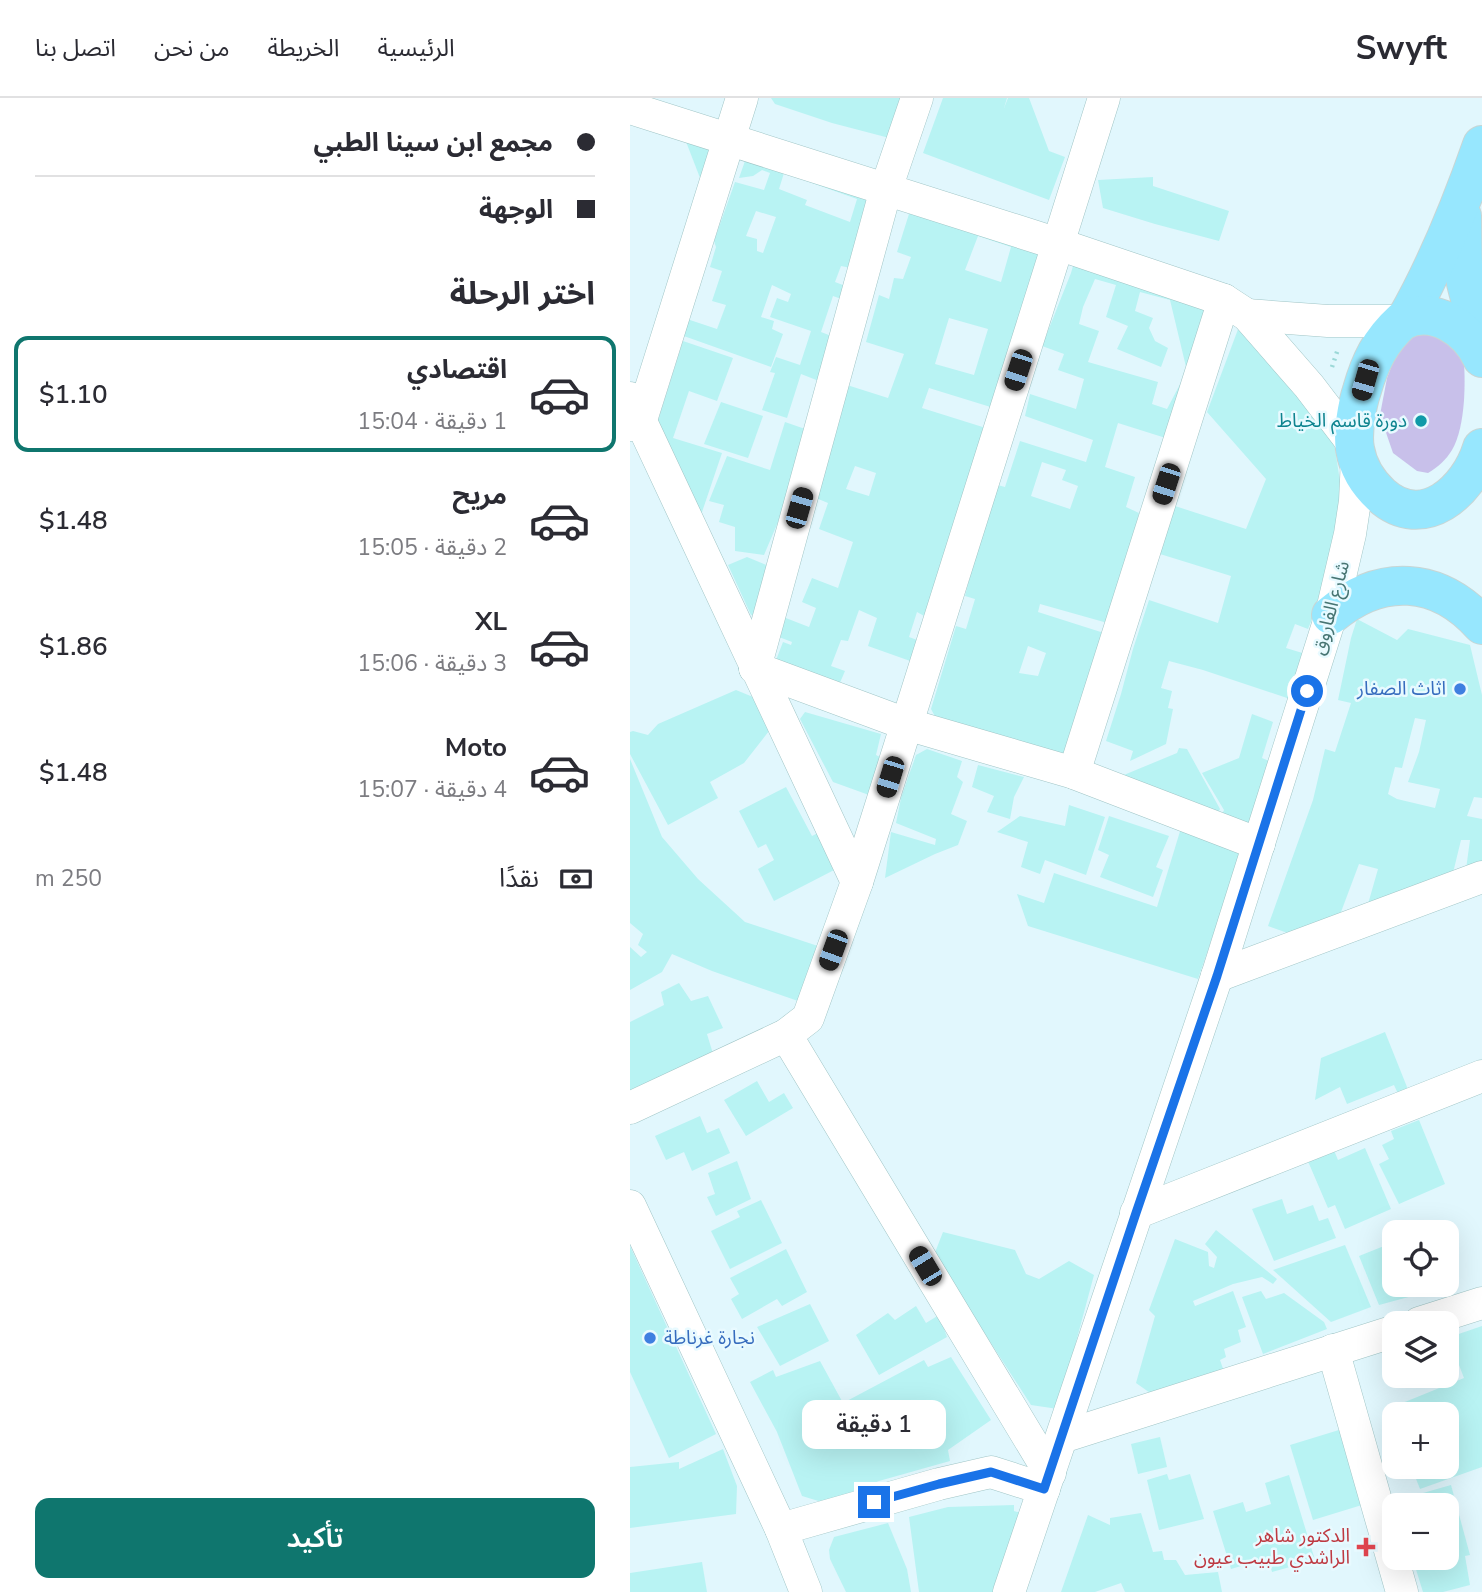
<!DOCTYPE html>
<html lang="ar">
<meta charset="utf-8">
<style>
:root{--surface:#fff;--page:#f2f2f3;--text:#2b2b33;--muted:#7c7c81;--line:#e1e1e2;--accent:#0f766e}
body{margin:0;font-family:"Nunito Sans","Noto Sans Arabic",sans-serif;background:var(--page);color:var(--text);direction:rtl;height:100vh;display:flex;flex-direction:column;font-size:26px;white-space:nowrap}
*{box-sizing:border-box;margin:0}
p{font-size:23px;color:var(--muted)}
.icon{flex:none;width:38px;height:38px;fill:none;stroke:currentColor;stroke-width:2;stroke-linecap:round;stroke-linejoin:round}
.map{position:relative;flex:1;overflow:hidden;direction:ltr}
.side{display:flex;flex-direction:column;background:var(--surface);width:630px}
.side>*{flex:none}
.hud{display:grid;align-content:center;height:154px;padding:0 35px;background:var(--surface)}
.controls{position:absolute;left:752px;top:1122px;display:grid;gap:14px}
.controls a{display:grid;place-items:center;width:77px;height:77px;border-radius:14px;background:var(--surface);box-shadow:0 7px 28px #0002;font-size:35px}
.end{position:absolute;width:32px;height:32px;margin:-16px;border:9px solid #1a73e8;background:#fff;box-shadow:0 0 0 4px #fff}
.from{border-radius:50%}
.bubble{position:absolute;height:49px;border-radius:14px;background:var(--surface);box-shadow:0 7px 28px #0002;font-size:23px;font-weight:600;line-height:49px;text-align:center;direction:rtl}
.car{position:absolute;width:21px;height:42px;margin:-21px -10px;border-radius:9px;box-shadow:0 0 5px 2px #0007;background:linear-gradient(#222 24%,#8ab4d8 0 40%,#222 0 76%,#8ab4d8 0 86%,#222 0)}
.hud b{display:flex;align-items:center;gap:24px;height:66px;font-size:26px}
.hud b+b{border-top:2px solid var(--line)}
.hud i{width:18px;height:18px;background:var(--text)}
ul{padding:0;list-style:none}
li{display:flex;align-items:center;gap:21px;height:116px;margin:0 14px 10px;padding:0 21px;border:4px solid transparent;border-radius:14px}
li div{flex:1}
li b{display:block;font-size:26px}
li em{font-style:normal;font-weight:600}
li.selected{border-color:var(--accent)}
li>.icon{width:63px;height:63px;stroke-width:1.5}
h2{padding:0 35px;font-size:32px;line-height:84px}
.pay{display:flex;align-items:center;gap:18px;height:77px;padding:0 35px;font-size:26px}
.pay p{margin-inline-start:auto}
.button{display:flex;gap:14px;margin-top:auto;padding:14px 35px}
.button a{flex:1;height:80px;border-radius:14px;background:var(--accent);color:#fff;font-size:28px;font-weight:600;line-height:80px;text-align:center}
header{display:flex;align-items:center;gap:42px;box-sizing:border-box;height:98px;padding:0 35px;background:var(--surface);border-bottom:2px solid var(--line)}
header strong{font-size:33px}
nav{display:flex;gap:38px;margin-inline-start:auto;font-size:24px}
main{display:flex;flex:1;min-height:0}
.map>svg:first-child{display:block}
</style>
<header>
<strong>Swyft</strong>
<nav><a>الرئيسية</a><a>الخريطة</a><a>من نحن</a><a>اتصل بنا</a></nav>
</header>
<main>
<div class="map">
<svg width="852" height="1494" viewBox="0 0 852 1494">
<rect width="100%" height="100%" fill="#e1f7fd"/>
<!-- green -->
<path fill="#c8c0ea" d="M794,234H808L833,253C836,280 836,328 822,352C816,362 808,369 798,375L787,373L763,355L750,317L757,280L767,254L780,240Z"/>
<!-- building -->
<g fill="#b8f3f3" fill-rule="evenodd">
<path d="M141,0H283L267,42L202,25L145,6Z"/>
<path d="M313,0H377L374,10L378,0H399L419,53L435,59L419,102L293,55Z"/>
<path d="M48,23L96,29L72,85Z"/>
<path d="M121,46L249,89L221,170L211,168L205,184L218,189L214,202L203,198L191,234L204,239L189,283L171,276L157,320L132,312L145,275L140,274L146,259L170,267L181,233L140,219L147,200L158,204L161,196L142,187L131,219L144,223L142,231L153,236L141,269L51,237L54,220L87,231L96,207L82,203L92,173L80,169L86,149L84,143L105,84L134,92L140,75L132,72L123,78L109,80ZM154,75L227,101L220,124L175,107L177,102L149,91ZM126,113L146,119L133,155L127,153V141L116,138Z"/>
<path d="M523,79V88L599,113L589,143L525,126L473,110L468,82Z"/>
<path d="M284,100L417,140L367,311L299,290L292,310L359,331L296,519L287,514L279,539L290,543L283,564L238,548L247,520L229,512L218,543L211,542L201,568L215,573L206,594L143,570L153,544L161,547L162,544L141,536L148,517L179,529L186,510L172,504L182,480L208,490L223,444L189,431L198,405L186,400L217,287L258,300L274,256L236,244L249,197L259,201L264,180L273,181L281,159L267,154ZM348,138L381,149L371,184L335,172ZM319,220L358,231L344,277L305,266ZM225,368L246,375L239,398L216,391Z"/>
<path d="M448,151L582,192L542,342L488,325L475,369L505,379L496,409L509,415L481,526L410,506L408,514L474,535L434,661L309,626L301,611L326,528L336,531L345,501L335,498L364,386L375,389L390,343L456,364L463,342L395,318L400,296L446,311L454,281L428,272L434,256L412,248L441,175ZM465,181L486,187L476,219L498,228L487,251L531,269L538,250L525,243L519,230L523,220L505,213L510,194L540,202L557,273L537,311L522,306L528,284L458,264L469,233L449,226L453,209ZM412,364L436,372L432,382L448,388L440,411L401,398ZM398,548L416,555L408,578L389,575Z"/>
<path d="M613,218L700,319L714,409L706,460L678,531L665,526L656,550L679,557L663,602L573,572L539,563L531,590L542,593L538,610L543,611L536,646L500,663L503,653L476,643L491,596L503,551L519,502L588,525L601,478L530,456L545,408L616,431L636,381L577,314Z"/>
<path d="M53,243L103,260L87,303L59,293L43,340L92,355L71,417L27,326Z"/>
<path d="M91,304L133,318L118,360L74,346Z"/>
<path d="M155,324L178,332L148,424L134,457L105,453V429L89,424L94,407L79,403L97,358L140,372Z"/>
<path d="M117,459L139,468L131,515L121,517L98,467Z"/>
<path d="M727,521L767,542L778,531L840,547L852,597V700L844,699L837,718L852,721V766L836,771L840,742H831L822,779L738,806L748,771L729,766L711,814L666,838L638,828L683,702L695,651L705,654L721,605L708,602L721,540ZM785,620L796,622L789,654L778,684L810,691L805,710L767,701L758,696L765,669L772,670Z"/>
<path d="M106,592L123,599L139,633L114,665L80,684L88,700L38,727L0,656V634L3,633L18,637L28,626Z"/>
<path d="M175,614L251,636L246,657L252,660L239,697L203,684L170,621Z"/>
<path d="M622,616L643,624L632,660L644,665L622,727L591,719L594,712L572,675L609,660Z"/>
<path d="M549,650L557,651L590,711L588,715L489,679L547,655Z"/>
<path d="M297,651L332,663L327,679L333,684L321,716L337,723L328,747L305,756L255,780L261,734L305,747L306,741L266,725L271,700L286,657Z"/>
<path d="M0,661L32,739L68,781L115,824L191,849L168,903L82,873L42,856L32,874L0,892V849L11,859L17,854L8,847L13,836L0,825Z"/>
<path d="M348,667L394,679L384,699L380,721L357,714L364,698L342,689Z"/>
<path d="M156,689L182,738L190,734L208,770L144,803L128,771L144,762L136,746L128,750L109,713Z"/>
<path d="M439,707L475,719L456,777L415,762L410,776L391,769L398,744L367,734L390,718L435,728Z"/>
<path d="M479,718L539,738L526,769L533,772L523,799L470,779L479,757L468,752Z"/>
<path d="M551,730L612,752L568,881L398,828L387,796L414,805L424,775L527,809Z"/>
<path d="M49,885L61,903L78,898L93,930L77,936L84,959L0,1000V924L34,907L31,894Z"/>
<path d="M755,934L779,994L770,1000L764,987L717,1006L710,989L685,1002L691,960Z"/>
<path d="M127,983L139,1004L154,995L163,1010L116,1038L94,1002Z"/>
<path d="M70,1018L77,1035L89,1030L100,1055L62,1073L54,1054L36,1062L25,1038Z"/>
<path d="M789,1022L815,1086L769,1106L749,1066L759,1061L752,1047L764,1041L761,1033Z"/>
<path d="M703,1050L708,1062L735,1050L761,1111L715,1131L705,1107L698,1110L677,1061Z"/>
<path d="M107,1063L121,1101L86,1118L77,1099L85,1096L78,1075Z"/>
<path d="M652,1101L657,1116L683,1107L689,1123L698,1120L706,1140L644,1163L622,1111Z"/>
<path d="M131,1102L152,1145L100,1171L81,1133L110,1119L107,1113Z"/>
<path d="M586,1132L647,1181L643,1186L632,1179L603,1186L563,1203L565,1208L603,1193L616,1229L608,1232L611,1244L594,1251L596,1259L590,1262L597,1282L533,1304L506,1285L525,1218L519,1212L545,1141L578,1154L579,1168L584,1170L587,1159L575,1146Z"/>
<path d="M313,1134L385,1152L396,1176L409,1181L439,1163L464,1177L428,1311L401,1307L304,1157Z"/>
<path d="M715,1147L741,1209L701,1224L643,1172Z"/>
<path d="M0,1148L86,1336L39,1360L0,1274Z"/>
<path d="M754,1148L759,1155L765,1153V1186H794L797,1194L749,1207L729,1158Z"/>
<path d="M156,1151L177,1194L152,1208L147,1201L112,1221L101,1201L109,1196L100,1180Z"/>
<path d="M631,1193L636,1201L654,1195L694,1224L697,1231L633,1256L612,1199Z"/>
<path d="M180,1206L199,1243L150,1268L127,1229Z"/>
<path d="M286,1208L296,1225L309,1217L317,1239L249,1277L226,1237L258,1215L265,1222Z"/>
<path d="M852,1228V1369L790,1391L781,1368H817V1316H765L764,1323L760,1310L834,1280L824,1254L817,1256V1240Z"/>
<path d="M321,1259L361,1322L318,1352L320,1363L249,1383L195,1405L172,1398L147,1334L120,1284L143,1272L146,1279L190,1263L213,1305L294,1262L298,1269Z"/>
<path d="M709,1332L732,1407L683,1422L660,1347Z"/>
<path d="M530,1339L537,1369L508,1376L501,1346Z"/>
<path d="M93,1351L107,1388L106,1416L0,1430V1369L49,1364V1371Z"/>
<path d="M537,1376L539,1382L560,1376L574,1421L529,1432L517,1382Z"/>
<path d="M659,1377L685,1462L642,1474L638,1460L601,1471L583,1413L613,1404L616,1414L641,1406L635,1385Z"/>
<path d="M821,1387L840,1457L835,1458L840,1487L813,1494H793L784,1465L796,1461L795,1460H817V1407H797L793,1395Z"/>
<path d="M384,1407V1413L398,1417L372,1494H289L279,1419L318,1409Z"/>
<path d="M511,1415L523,1454L532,1453L534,1462H546L555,1477L588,1474L592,1494H495L491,1485L465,1494H431L458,1417L480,1427V1420Z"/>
<path d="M258,1425L277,1471L281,1494H216L200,1461L199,1452L204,1439Z"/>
<path d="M72,1464L77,1494H0V1475Z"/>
</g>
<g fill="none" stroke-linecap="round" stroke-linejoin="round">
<!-- minor casing -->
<g stroke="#a0c5c6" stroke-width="33">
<g id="minor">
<path d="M0,10L428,146L594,202L617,217L638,241L679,288L724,347"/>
<path d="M617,217L698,223H772"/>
<path d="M0,300L227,784"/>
<path d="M2,327L11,322L112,0"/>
<path d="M125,570L256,91L287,0"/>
<path d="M125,570L276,626L444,675L629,746"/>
<path d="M444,675L594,202"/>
<path d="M587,878L852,779"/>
<path d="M156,937L420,1375"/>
<path d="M0,1010L156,937L178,920L227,784L474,0"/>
<path d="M0,1108L151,1431L176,1494"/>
<path d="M506,1115L852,978"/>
<path d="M789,1225L852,1205"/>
<path d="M703,1252L772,1494"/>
<path d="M432,1339L765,1233"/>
<path d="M151,1431L309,1386L361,1374L414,1391"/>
<path d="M379,1494L587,878L701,517L720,436L725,403L727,360"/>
</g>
</g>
<!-- major casing -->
<g stroke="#c8d6d5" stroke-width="40">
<g id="major">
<path d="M832,118L833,168L836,185L846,224L851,255"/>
<path d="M776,221C808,165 831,107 852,47"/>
<path d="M852,260C839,231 803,206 772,223C750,243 740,264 732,292C727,307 722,335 725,351C728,369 738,385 751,397C793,435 839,393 852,350"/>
<path d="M701,517C751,475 808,478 852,527"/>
</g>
</g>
<!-- path -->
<path stroke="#9bd8d7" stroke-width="4.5" stroke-dasharray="2 5" stroke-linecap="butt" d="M702,269L708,251"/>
<!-- minor -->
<use href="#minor" stroke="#fff" stroke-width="32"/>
<!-- major -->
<use href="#major" stroke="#97e7fe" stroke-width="38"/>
</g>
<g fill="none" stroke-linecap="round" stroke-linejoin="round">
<!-- route -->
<path stroke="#1a73e8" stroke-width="9" d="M244,1404L309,1386L361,1374L414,1391L506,1115L587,878L677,593"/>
</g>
<!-- markers -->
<circle fill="#0f9aa8" stroke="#e8faff" stroke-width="2.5" cx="791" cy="323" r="7"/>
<g fill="#3f7fe0" stroke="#e8faff" stroke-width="2.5">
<circle cx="830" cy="591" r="7"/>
<circle cx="20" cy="1240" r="7"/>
</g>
<path fill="#e0444e" stroke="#e8faff" stroke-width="2.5" d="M732.5 1438.5h7v7h7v7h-7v7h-7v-7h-7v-7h7z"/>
<g text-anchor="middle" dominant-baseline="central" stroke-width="5" stroke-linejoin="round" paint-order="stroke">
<!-- culture labels -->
<g font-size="19" fill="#0d838f" stroke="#e8faff" text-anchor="end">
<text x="777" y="323">دورة قاسم الخياط</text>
</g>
<!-- street labels -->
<g font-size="19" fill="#477573" stroke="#e8faff">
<text transform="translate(701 510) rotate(-75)">شارع الفاروق</text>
</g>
<!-- shop labels -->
<g font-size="19" fill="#366cbe" stroke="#e8faff" text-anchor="end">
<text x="816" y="591">اثاث الصفار</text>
<text x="34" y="1240" text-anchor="start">نجارة غرناطة</text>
</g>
<!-- health labels -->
<g font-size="19" fill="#be3a42" stroke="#e8faff" text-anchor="end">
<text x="720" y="1438">الدكتور شاهر<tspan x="720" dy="22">الراشدي طبيب عيون</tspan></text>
</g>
</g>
</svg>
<div class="controls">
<a><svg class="icon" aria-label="locate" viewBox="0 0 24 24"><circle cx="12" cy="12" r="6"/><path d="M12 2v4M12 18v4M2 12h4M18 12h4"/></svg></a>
<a><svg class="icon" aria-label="layers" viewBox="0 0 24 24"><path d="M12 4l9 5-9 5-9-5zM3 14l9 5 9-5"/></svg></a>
<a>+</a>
<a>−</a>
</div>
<i class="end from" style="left:677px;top:593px"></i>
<i class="end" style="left:244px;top:1404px"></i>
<div class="bubble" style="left:172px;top:1302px;width:144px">1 دقيقة</div>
<i class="car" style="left:388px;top:272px;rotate:198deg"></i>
<i class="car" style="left:735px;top:282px;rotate:196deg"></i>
<i class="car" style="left:536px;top:386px;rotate:198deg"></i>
<i class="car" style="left:169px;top:410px;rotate:16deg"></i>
<i class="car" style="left:260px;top:679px;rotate:197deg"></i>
<i class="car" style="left:203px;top:852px;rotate:200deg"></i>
<i class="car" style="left:295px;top:1168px;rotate:329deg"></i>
</div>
<section class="side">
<div class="hud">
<b><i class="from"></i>مجمع ابن سينا الطبي</b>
<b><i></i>الوجهة</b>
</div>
<h2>اختر الرحلة</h2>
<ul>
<li class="selected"><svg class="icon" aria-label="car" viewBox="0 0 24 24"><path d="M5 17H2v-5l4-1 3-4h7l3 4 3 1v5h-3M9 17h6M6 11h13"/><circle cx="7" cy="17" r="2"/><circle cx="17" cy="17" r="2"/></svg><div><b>اقتصادي</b><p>1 دقيقة · 15:04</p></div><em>$1.10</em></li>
<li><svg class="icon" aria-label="car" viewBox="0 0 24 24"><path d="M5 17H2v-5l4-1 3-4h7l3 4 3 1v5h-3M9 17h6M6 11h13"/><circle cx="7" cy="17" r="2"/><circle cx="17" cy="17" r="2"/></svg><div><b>مريح</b><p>2 دقيقة · 15:05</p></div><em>$1.48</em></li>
<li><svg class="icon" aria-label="car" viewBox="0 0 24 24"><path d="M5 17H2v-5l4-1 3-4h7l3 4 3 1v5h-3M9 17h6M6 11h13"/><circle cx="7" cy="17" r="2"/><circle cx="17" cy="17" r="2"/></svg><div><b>XL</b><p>3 دقيقة · 15:06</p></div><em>$1.86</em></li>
<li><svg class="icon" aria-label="car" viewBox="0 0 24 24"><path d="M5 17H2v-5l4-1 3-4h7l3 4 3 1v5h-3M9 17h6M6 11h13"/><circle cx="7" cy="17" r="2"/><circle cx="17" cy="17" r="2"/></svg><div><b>Moto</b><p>4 دقيقة · 15:07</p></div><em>$1.48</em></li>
</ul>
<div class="pay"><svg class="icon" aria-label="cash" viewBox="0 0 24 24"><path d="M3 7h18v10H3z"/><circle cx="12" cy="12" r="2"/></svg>نقدًا<p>250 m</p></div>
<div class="button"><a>تأكيد</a></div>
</section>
</main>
